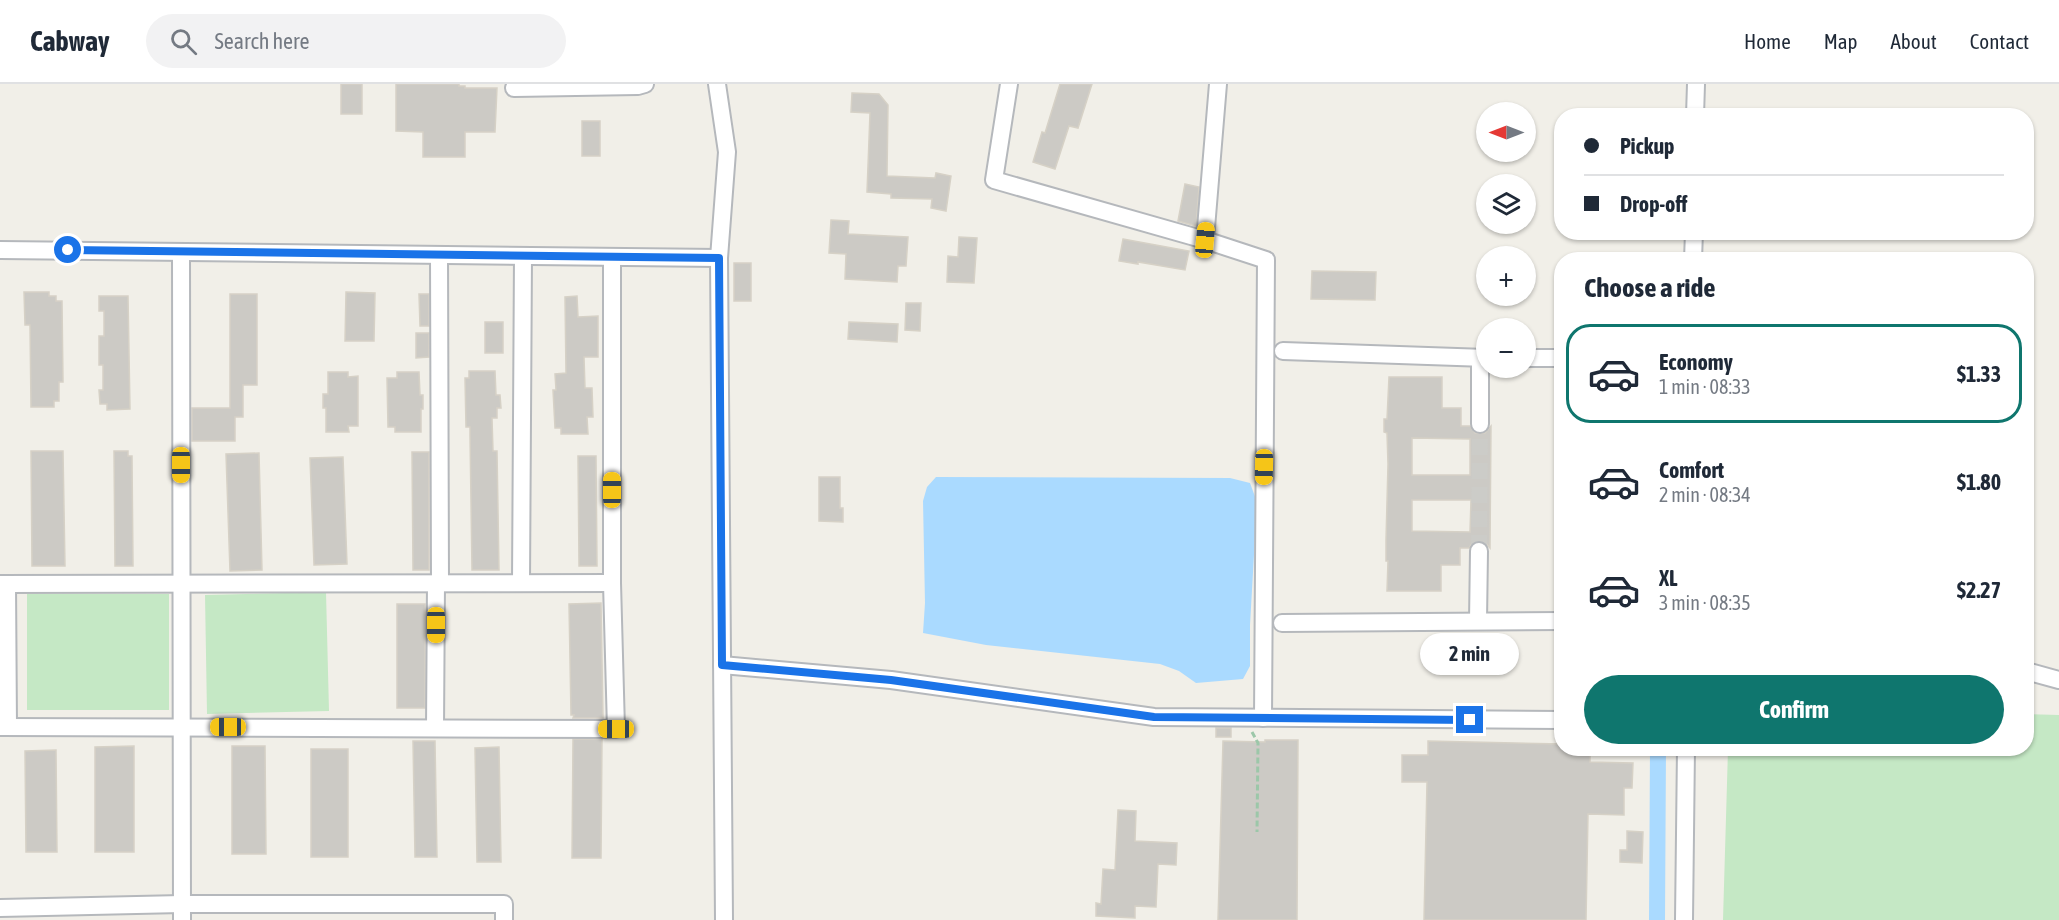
<!DOCTYPE html>
<meta charset="utf-8">
<style>
:root{--surface:#fff;--page:#f2f2f3;--text:#1f2937;--muted:#747a83;--line:#e0e1e3;--accent:#0f766e}
body{margin:0;font-family:"Asap Condensed",sans-serif;background:var(--page);color:var(--text);height:100vh;display:flex;flex-direction:column;font-size:22px;white-space:nowrap}
*{box-sizing:border-box;margin:0}
p{font-size:20px;color:var(--muted)}
.icon{flex:none;width:33px;height:33px;fill:none;stroke:currentColor;stroke-width:2;stroke-linecap:round;stroke-linejoin:round}
.map{position:relative;flex:1;overflow:hidden}
.drawer{position:absolute;left:1554px;top:168px;width:480px;height:504px;display:flex;flex-direction:column;background:var(--surface);border-radius:24px;box-shadow:0 2px 4px #0004}
.drawer>*{flex:none}
.banner{position:absolute;left:1554px;top:24px;width:480px;height:132px;border-radius:24px;box-shadow:0 2px 4px #0004;display:grid;align-content:center;height:132px;padding:0 30px;background:var(--surface)}
.needle{width:39px;rotate:270deg}
.buttons{position:absolute;left:1476px;top:18px;display:grid;gap:12px}
.buttons a{display:grid;place-items:center;width:60px;height:60px;border-radius:50%;background:var(--surface);box-shadow:0 2px 4px #0004;font-size:30px}
.end{position:absolute;width:27px;height:27px;margin:-14px;border:8px solid #1a73e8;background:#fff;box-shadow:0 0 0 3px #fff}
.from{border-radius:50%}
.bubble{position:absolute;height:42px;border-radius:21px;background:var(--surface);box-shadow:0 2px 4px #0004;font-size:20px;font-weight:700;line-height:42px;text-align:center}
.car{position:absolute;width:18px;height:36px;margin:-18px -9px;border-radius:8px;box-shadow:0 0 4px 2px #0007;background:linear-gradient(#f5c518 24%,#345 0 40%,#f5c518 0 76%,#345 0 86%,#f5c518 0)}
.banner b{display:flex;align-items:center;gap:21px;height:57px;font-size:22px}
.banner b+b{border-top:2px solid var(--line)}
.banner i{width:15px;height:15px;background:var(--text)}
ul{padding:0;list-style:none}
li{display:flex;align-items:center;gap:18px;height:99px;margin:0 12px 9px;padding:0 18px;border:3px solid transparent;border-radius:24px}
li div{flex:1}
li b{display:block;font-size:22px}
li em{font-style:normal;font-weight:700}
li.on{border-color:var(--accent)}
li>.icon{width:54px;height:54px;stroke-width:1.5}
h2{padding:0 30px;font-size:27px;line-height:72px}
.button{display:flex;gap:12px;margin-top:auto;padding:12px 30px}
.button a{flex:1;height:69px;border-radius:36px;background:var(--accent);color:#fff;font-size:24px;font-weight:700;line-height:69px;text-align:center}
header{display:flex;align-items:center;gap:36px;box-sizing:border-box;height:84px;padding:0 30px;background:var(--surface);border-bottom:2px solid var(--line)}
header strong{font-size:28px}
nav{display:flex;gap:33px;margin-inline-start:auto;font-size:21px}
.search{width:420px;height:54px;background:var(--page);display:flex;align-items:center;gap:15px;box-sizing:border-box;padding:0 21px;border-radius:33px;color:var(--muted);font-size:22px}
.map>svg:first-child{display:block}
</style>
<header>
<strong>Cabway</strong>
<div class="search"><svg class="icon" aria-label="search" viewBox="0 0 24 24"><circle cx="10" cy="10" r="6"/><path d="M15 15l6 6"/></svg>Search here</div>
<nav><a>Home</a><a>Map</a><a>About</a><a>Contact</a></nav>
</header>
<div class="map">
<svg width="2059" height="836" viewBox="0 0 2059 836">
<rect width="100%" height="100%" fill="#f1efe8"/>
<!-- green -->
<g fill="#c5e8c5">
<path d="M326,508L329,627L207,630L205,511Z"/>
<rect x="27" y="510" width="142" height="116"/>
<path d="M2027,630L2059,631V836H1723L1728,665L2026,664Z"/>
</g>
<!-- water -->
<path fill="#aadaff" d="M936,393L1230,394L1250,399L1257,418L1250,541V582L1243,595L1196,599L1179,587L1160,580L986,561L923,549L925,519L923,417L927,403Z"/>
<g fill="none" stroke-linecap="round" stroke-linejoin="round">
<!-- canal -->
<path stroke="#aadaff" stroke-width="16" d="M1657,836L1658,664"/>
</g>
<!-- building -->
<g fill="#cccac5" stroke="#d6d1c6" stroke-width="1.5" fill-rule="evenodd">
<rect x="341" y="0" width="21" height="30"/>
<path d="M396,0H459V2H465V4H497L495,48H465V73H423V48L396,47Z"/>
<path d="M1060,0H1092L1078,44L1069,42L1055,85L1033,78L1042,48L1045,49Z"/>
<path d="M852,9L879,10L888,21L887,92L935,94L936,89L951,92L946,127L931,124L932,115L891,114V110L867,108L870,29L851,28Z"/>
<rect x="582" y="37" width="18" height="35"/>
<path d="M1185,100L1199,103L1196,142L1178,137Z"/>
<path d="M831,136L849,137L848,150L908,153L906,182H898L897,198L845,195L846,170L829,169Z"/>
<path d="M959,153L977,154L974,199L947,198L948,172L958,173Z"/>
<path d="M1123,155L1189,167L1185,186L1138,178V180L1119,177Z"/>
<rect x="734" y="179" width="17" height="38"/>
<path d="M1312,187L1376,188L1375,216L1311,215Z"/>
<path d="M24,208H49V212H56V217H62L63,298H59V317H54V323H31L30,241H25Z"/>
<path d="M346,208L375,209L374,257H345Z"/>
<path d="M230,210H257V301H243V333H235V357H192V324H230Z"/>
<path d="M419,210H429V242H420Z"/>
<path d="M99,212H128L130,325L107,326V320H100L99,306H103V281H99V252H104V227H99Z"/>
<path d="M577,212L578,233L598,232V273H584L585,304H592L593,333H587L588,350H561V344H555L553,306H556L555,290L566,289L565,213Z"/>
<path d="M906,219H921L920,247L905,246Z"/>
<rect x="485" y="238" width="18" height="31"/>
<path d="M849,238L898,240L897,258L848,255Z"/>
<path d="M416,249H429V273L416,274Z"/>
<path d="M469,287H495L496,311H500L501,324H497V334H492L493,367H497L499,486H472L470,351V343H466L465,294H469Z"/>
<path d="M328,288H348V293L358,292V342H348L349,348H326V324H323V310H328Z"/>
<path d="M397,288H419L420,311H423V325H421V348H395V343H388L387,294H397Z"/>
<path d="M1389,293H1442V324H1461V342H1470L1475,349H1485L1491,342L1490,464L1485,458L1479,457L1473,458L1469,464H1460V481H1441V507H1387L1388,477H1386V456L1388,380L1387,349L1384,348V335H1387ZM1412,354L1470,355V391H1412ZM1412,416H1471L1470,448L1412,447Z"/>
<path d="M31,367H63L65,482H32Z"/>
<path d="M114,367H128V372H132L133,482H115Z"/>
<path d="M412,368H429V486H413Z"/>
<path d="M259,369L262,486L230,487L226,370Z"/>
<path d="M578,372H596L597,482H579Z"/>
<path d="M343,373L347,480L314,481L310,374Z"/>
<path d="M819,393H840V424H843V438L819,437Z"/>
<path d="M601,519L603,634H573L574,631H571L569,520Z"/>
<rect x="397" y="520" width="28" height="104"/>
<rect x="1216" y="644" width="15" height="9"/>
<path d="M573,655H602L601,774H572Z"/>
<path d="M1265,656H1298L1297,836H1218L1223,657L1265,658Z"/>
<path d="M413,657H435L437,773H415Z"/>
<path d="M1428,657L1562,660V664H1590V678L1633,679L1632,704H1624V731L1588,730L1586,836H1424L1427,698H1402V671H1428Z"/>
<path d="M134,662V768H95V663Z"/>
<path d="M232,662H265L266,770H232Z"/>
<path d="M499,663L501,778H477L475,664Z"/>
<rect x="311" y="665" width="37" height="108"/>
<path d="M56,666L57,768H26L25,667Z"/>
<path d="M1118,726L1136,727L1135,757L1177,759L1176,781L1158,780L1156,823L1135,822V834L1096,832V819L1101,820L1103,785L1115,786Z"/>
<path d="M1627,747L1643,748L1642,779L1620,778V766H1627Z"/>
</g>
<g fill="none" stroke-linecap="round" stroke-linejoin="round">
<!-- minor-tunnel -->
<path stroke="#ccccc8" stroke-width="16" stroke-dasharray="16 8" stroke-linecap="butt" d="M1479,467L1480,340"/>
<!-- minor casing -->
<g stroke="#b5b8bc" stroke-width="20">
<g id="minor">
<path d="M717,0L727,68L719,174L724,836"/>
<path d="M1009,0L994,96L1205,156"/>
<path d="M1218,0L1205,156L1266,176L1263,634"/>
<path d="M514,4L638,2L645,0"/>
<path d="M1695,32L1696,0"/>
<path d="M0,166L719,174"/>
<path d="M181,168L182,836"/>
<path d="M439,171L440,499"/>
<path d="M1693,176L1694,148"/>
<path d="M1283,267L1486,274"/>
<path d="M1526,274H1562"/>
<path d="M1480,340V273"/>
<path d="M521,499L523,172"/>
<path d="M0,500L612,499"/>
<path d="M7,500L8,643"/>
<path d="M1478,537L1479,467"/>
<path d="M1282,539L1562,537"/>
<path d="M722,581L891,596L1154,633L1562,636"/>
<path d="M2026,587L2059,596"/>
<path d="M0,643L616,645L612,499V173"/>
<path d="M435,644L436,499"/>
<path d="M0,824L182,820H504V836"/>
<path d="M1684,836L1686,664"/>
</g>
</g>
<!-- path -->
<path stroke="#9cc7a9" stroke-width="3" stroke-dasharray="6 3" stroke-linecap="butt" d="M1252,648L1258,659L1257,748"/>
<!-- minor -->
<use href="#minor" stroke="#fff" stroke-width="16"/>
</g>
<g fill="none" stroke-linecap="round" stroke-linejoin="round">
<!-- route -->
<path stroke="#1a73e8" stroke-width="8" d="M68,166L719,174L722,581L891,596L1154,633L1470,636"/>
</g>
</svg>
<div class="buttons">
<a><svg class="needle" viewBox="-14 -14 28 28"><path d="M0-13l5 13h-10z" fill="#e53935"/><path d="M0 13l5-13h-10z" fill="#747a83"/></svg></a>
<a><svg class="icon" aria-label="layers" viewBox="0 0 24 24"><path d="M12 4l9 5-9 5-9-5zM3 14l9 5 9-5"/></svg></a>
<a>+</a>
<a>−</a>
</div>
<i class="end from" style="left:68px;top:166px"></i>
<i class="end" style="left:1470px;top:636px"></i>
<div class="bubble" style="left:1420px;top:549px;width:99px">2 min</div>
<i class="car" style="left:1205px;top:156px;rotate:5deg"></i>
<i class="car" style="left:181px;top:381px;rotate:180deg"></i>
<i class="car" style="left:1264px;top:383px;rotate:181deg"></i>
<i class="car" style="left:612px;top:406px;rotate:0deg"></i>
<i class="car" style="left:436px;top:541px;rotate:180deg"></i>
<i class="car" style="left:228px;top:643px;rotate:270deg"></i>
<i class="car" style="left:616px;top:645px;rotate:270deg"></i>
<div class="banner">
<b><i class="from"></i>Pickup</b>
<b><i></i>Drop-off</b>
</div>
<section class="drawer">
<h2>Choose a ride</h2>
<ul>
<li class="on"><svg class="icon" aria-label="car" viewBox="0 0 24 24"><path d="M5 17H2v-5l4-1 3-4h7l3 4 3 1v5h-3M9 17h6M6 11h13"/><circle cx="7" cy="17" r="2"/><circle cx="17" cy="17" r="2"/></svg><div><b>Economy</b><p>1 min · 08:33</p></div><em>$1.33</em></li>
<li><svg class="icon" aria-label="car" viewBox="0 0 24 24"><path d="M5 17H2v-5l4-1 3-4h7l3 4 3 1v5h-3M9 17h6M6 11h13"/><circle cx="7" cy="17" r="2"/><circle cx="17" cy="17" r="2"/></svg><div><b>Comfort</b><p>2 min · 08:34</p></div><em>$1.80</em></li>
<li><svg class="icon" aria-label="car" viewBox="0 0 24 24"><path d="M5 17H2v-5l4-1 3-4h7l3 4 3 1v5h-3M9 17h6M6 11h13"/><circle cx="7" cy="17" r="2"/><circle cx="17" cy="17" r="2"/></svg><div><b>XL</b><p>3 min · 08:35</p></div><em>$2.27</em></li>
</ul>
<div class="button"><a>Confirm</a></div>
</section>
</div>
